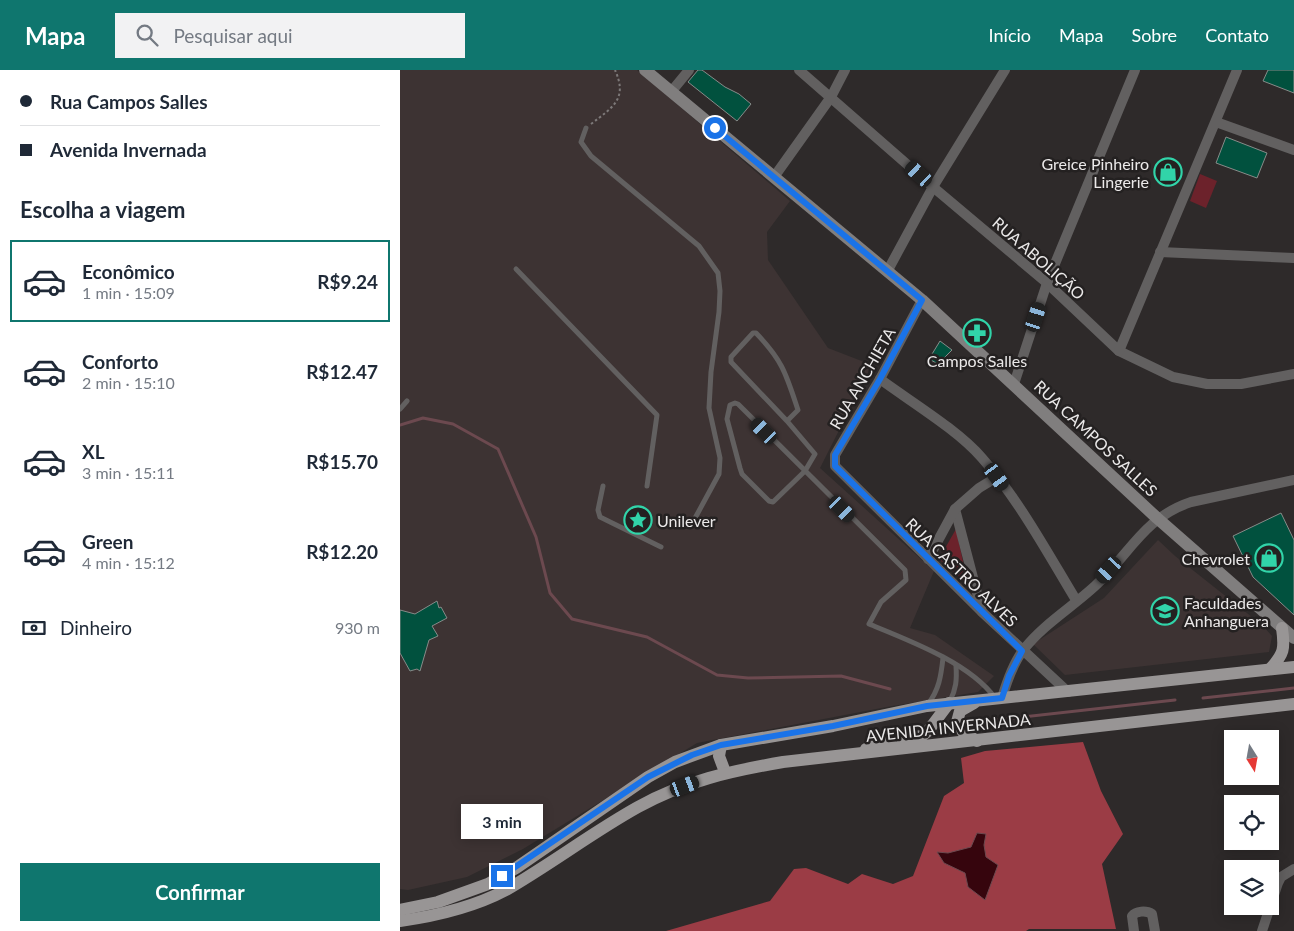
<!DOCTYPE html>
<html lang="pt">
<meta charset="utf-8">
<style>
:root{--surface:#fff;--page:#f2f2f3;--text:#1f2937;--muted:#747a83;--line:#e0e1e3;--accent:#0f766e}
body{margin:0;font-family:Lato,sans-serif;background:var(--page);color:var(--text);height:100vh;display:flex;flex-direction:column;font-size:19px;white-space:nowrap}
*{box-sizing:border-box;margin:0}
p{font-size:16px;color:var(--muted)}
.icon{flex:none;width:28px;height:28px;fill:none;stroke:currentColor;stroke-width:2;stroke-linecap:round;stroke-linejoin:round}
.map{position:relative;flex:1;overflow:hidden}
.panel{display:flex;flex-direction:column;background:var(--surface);width:400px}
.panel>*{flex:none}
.banner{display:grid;align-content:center;height:110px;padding:0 20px;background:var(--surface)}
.needle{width:32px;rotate:169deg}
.controls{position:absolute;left:824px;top:660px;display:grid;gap:10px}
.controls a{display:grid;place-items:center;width:55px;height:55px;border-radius:0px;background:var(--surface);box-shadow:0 2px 12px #0003;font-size:25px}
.end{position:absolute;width:22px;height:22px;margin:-11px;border:6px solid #1a73e8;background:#fff;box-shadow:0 0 0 2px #fff}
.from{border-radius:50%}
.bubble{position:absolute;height:35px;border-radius:0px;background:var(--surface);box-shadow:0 2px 12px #0003;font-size:16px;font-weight:700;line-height:35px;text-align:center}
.car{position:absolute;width:15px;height:30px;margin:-15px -8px;border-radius:6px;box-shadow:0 0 4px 1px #0007;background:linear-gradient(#222 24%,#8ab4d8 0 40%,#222 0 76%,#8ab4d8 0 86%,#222 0)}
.banner b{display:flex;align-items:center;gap:18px;height:48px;font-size:19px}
.banner b+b{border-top:1px solid var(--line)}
.banner i{width:12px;height:12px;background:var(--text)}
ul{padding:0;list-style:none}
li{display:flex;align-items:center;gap:15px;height:82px;margin:0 10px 8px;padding:0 10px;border:2px solid transparent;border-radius:0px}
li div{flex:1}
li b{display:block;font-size:19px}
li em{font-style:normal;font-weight:700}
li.selected{border-color:var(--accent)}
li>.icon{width:45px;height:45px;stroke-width:1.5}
h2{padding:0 20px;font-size:22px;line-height:60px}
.pay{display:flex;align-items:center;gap:12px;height:55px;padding:0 20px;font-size:19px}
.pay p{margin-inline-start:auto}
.cta{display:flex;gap:10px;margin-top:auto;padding:10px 20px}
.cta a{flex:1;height:58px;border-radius:0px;background:var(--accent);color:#fff;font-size:20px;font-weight:700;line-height:58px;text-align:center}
header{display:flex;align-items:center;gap:30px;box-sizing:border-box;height:70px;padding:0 25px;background:var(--accent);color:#fff}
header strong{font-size:24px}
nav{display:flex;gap:28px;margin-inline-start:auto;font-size:18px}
.search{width:350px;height:45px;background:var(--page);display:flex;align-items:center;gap:12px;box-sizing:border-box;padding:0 18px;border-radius:0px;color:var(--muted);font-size:19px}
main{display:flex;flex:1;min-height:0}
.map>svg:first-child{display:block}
</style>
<header>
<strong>Mapa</strong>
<div class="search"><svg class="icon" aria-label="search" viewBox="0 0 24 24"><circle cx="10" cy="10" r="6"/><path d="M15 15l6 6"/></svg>Pesquisar aqui</div>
<nav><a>Início</a><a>Mapa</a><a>Sobre</a><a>Contato</a></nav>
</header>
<main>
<section class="panel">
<div class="banner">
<b><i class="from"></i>Rua Campos Salles</b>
<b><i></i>Avenida Invernada</b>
</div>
<h2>Escolha a viagem</h2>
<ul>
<li class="selected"><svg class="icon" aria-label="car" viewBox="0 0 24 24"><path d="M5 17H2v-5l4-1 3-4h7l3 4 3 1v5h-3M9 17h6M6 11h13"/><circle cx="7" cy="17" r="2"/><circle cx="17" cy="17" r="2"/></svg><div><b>Econômico</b><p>1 min · 15:09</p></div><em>R$9.24</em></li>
<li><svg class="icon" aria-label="car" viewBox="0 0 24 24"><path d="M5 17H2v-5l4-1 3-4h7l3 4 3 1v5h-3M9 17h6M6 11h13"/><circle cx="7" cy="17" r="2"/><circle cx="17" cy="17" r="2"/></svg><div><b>Conforto</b><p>2 min · 15:10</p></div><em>R$12.47</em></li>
<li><svg class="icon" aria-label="car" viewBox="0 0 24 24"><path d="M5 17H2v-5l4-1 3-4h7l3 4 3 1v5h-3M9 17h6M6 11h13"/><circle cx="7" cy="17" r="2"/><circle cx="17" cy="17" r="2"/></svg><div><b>XL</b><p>3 min · 15:11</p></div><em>R$15.70</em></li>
<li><svg class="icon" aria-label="car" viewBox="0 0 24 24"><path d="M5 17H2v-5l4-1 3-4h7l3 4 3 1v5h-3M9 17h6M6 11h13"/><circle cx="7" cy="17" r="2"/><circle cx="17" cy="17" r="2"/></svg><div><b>Green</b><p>4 min · 15:12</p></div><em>R$12.20</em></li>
</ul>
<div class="pay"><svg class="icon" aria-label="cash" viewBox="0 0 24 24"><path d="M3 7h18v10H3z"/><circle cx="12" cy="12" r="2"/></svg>Dinheiro<p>930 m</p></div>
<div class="cta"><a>Confirmar</a></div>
</section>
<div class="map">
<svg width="894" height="861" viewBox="0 0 894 861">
<rect width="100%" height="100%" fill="#2e2a2a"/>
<!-- built -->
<g fill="#3d3333">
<path d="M0,0H237L390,131L367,162L368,190L428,278L472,295L420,398L534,501L510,558L535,565L594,606L578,622L492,636L297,673L123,779L67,807L8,820L0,819Z"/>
<path d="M758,470L775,486L862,555L872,566L869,582L665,605L633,574L704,528Z"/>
</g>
<!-- green -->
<g fill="#6c222b">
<path d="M800,104L817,111L806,138L790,131Z"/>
<path d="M556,459L568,515L539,489Z"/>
</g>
<!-- forest -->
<path fill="#9b3c45" d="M683,672L701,721L723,764L702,794L716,859H629L626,861H266L370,831L394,799L406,798L448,814L462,804L493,814L513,806L544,726L564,713L561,688L585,681Z"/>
<!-- water -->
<path fill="#36050d" stroke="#6c494f" d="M577,763L586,764L584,775L586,787L598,795L585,830L568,817L565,803L544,793L537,782L548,783L571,777Z"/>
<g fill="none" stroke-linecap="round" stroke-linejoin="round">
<!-- stream -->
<g stroke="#6c494f" stroke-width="3">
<path d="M0,355L23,348L53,354L98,379L136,467L150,523L172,549L247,567L317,605L348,608L441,606L490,619"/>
<path d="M803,628L894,618"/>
<path d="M586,651L775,630"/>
</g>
</g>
<!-- building -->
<g fill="#01513e" stroke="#878b89">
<path d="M298,0H302L325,17L339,24L351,34L337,51L288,12Z"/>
<path d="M868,0H894V23L863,11Z"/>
<path d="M826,67L867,83L857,108L816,93Z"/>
<path d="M540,271L552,280L538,294L529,289Z"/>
<path d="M881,443L894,470V545L853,507L833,466Z"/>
<path d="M37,531L39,538L41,537L47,548L32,556L38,566L29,570L20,601L17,599L10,601L0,583V540L15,544Z"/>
</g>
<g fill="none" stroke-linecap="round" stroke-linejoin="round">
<!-- path -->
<path stroke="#7d7979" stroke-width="2" stroke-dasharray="2.5 2.5" stroke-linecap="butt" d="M191,54C213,37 228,29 215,0"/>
<!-- lane -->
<g stroke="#626060" stroke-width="5">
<path d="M186,58L181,72L191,86L299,176L318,203L320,221L319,242L311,302L309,338L320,388L319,404L294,450"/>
<path d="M116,199L257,345L247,416"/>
<path d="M0,339L7,331"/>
<path d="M387,351L398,340C386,304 383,291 356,263H353L331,287V292L387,351L415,384L405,401L373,432L369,431L342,404L340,398L327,349L330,335L335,333L338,334L505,500L506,510L481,532L469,554C508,570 570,593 595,628"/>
<path d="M203,416L198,440L200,447L261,477"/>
<path d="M550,631C556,619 557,610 556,596"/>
<path d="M528,634C539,620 541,606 543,588"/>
</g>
<!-- street -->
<g stroke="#626060" stroke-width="10">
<path d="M399,0L533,117L647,213L719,281L773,307L807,314H841L894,304"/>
<path d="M271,22L289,0"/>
<path d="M816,52L894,80"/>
<path d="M374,107L431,27L445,0"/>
<path d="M760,182L894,188"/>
<path d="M488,200L533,117L605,0"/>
<path d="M522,230L480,309L435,385V396L582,542L668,622"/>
<path d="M719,281L837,0"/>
<path d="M480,309C511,332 558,360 582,388C619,430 647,482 676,530"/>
<path d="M614,314L647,213L735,0"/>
<path d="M555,439L582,542"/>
<path d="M528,489L555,439L579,418L597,407"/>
<path d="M602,628C607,611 613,593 624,579C644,554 671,538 695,516C730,484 743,448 791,432L894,410"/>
<path d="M734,861L732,846C736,841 746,840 752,844L755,861"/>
<path d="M862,861L878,813L881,807L894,799"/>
</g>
<!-- secondary -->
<path stroke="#807e7e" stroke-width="12" d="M245,0L522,230L757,448L894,568"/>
<!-- primary -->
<g stroke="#989595" stroke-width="12">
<path d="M870,599C884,584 885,579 882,558"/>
<path d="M574,633L560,641L557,652L563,662L577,671"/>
<path d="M321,675L319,686L325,702"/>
<path d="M466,679L482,672L522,666L528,661L549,633"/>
<path d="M0,840L38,832L88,814L116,798L248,707L275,692L321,675L433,656L527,636L894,597"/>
<path d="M0,851C36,846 74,837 106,820C151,794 193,762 238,737C285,711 331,701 383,692L894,634"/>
</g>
</g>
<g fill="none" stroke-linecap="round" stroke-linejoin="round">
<!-- route -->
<path stroke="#1a73e8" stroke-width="6" d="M102,806L248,707L292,685L321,675L433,656L527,636L602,628L609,606L622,581L435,396V385L480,309L522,230L315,58"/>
</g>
<!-- icons -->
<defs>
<g id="shop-ring" transform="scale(1.4375)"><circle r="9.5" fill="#242121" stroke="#31d4a9" stroke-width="1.5"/><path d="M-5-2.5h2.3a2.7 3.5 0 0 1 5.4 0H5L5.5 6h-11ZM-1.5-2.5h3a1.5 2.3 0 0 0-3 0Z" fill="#31d4a9"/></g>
<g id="pharmacy-ring" transform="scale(1.4375)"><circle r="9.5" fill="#242121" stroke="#31d4a9" stroke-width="1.5"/><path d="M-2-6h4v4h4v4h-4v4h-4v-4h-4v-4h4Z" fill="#31d4a9"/></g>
<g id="sight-ring" transform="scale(1.4375)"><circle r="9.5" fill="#242121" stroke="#31d4a9" stroke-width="1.5"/><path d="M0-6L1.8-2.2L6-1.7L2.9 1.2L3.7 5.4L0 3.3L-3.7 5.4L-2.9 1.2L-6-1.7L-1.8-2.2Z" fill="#31d4a9"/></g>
<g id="university-ring" transform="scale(1.4375)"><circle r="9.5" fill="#242121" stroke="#31d4a9" stroke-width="1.5"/><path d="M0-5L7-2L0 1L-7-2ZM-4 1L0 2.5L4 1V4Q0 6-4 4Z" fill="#31d4a9"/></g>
</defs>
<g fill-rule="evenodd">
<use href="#shop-ring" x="768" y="102"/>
<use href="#pharmacy-ring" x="577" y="263"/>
<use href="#sight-ring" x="238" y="450"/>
<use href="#shop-ring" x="869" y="488"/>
<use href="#university-ring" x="765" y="541"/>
</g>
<g text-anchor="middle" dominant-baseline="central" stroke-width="5" stroke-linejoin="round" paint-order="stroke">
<!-- poi labels -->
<g font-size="16" fill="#ebe9e9" stroke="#242121" text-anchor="end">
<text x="749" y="93">Greice Pinheiro<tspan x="749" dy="18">Lingerie</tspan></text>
<text x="577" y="290" text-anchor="middle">Campos Salles</text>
<text x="257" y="450" text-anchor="start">Unilever</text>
<text x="850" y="488">Chevrolet</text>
<text x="784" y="532" text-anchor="start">Faculdades<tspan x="784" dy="18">Anhanguera</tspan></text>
</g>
<!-- street labels -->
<g font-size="16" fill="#ebe9e9" stroke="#242121">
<text transform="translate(639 188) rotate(41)">RUA ABOLIÇÃO</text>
<text transform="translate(462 308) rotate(-60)">RUA ANCHIETA</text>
<text transform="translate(696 368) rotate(43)">RUA CAMPOS SALLES</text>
<text transform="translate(562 502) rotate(44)">RUA CASTRO ALVES</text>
<text transform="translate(548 657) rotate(-6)">AVENIDA INVERNADA</text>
</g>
</g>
</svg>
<div class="controls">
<a><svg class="needle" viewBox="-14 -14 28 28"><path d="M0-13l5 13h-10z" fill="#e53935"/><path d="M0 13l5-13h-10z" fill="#747a83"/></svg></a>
<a><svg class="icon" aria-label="locate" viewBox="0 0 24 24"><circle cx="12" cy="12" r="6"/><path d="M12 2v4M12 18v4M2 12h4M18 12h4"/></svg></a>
<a><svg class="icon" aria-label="layers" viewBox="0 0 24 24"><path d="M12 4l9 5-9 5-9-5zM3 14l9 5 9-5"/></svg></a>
</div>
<i class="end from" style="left:315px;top:58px"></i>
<i class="end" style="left:102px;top:806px"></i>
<div class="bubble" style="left:61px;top:734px;width:82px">3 min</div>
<i class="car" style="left:519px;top:104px;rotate:312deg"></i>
<i class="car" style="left:636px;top:247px;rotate:18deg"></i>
<i class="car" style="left:364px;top:361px;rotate:315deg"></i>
<i class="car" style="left:597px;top:407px;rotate:144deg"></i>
<i class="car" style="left:442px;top:439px;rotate:135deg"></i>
<i class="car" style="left:709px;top:500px;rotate:222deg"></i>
<i class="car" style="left:285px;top:716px;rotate:69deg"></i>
</div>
</main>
